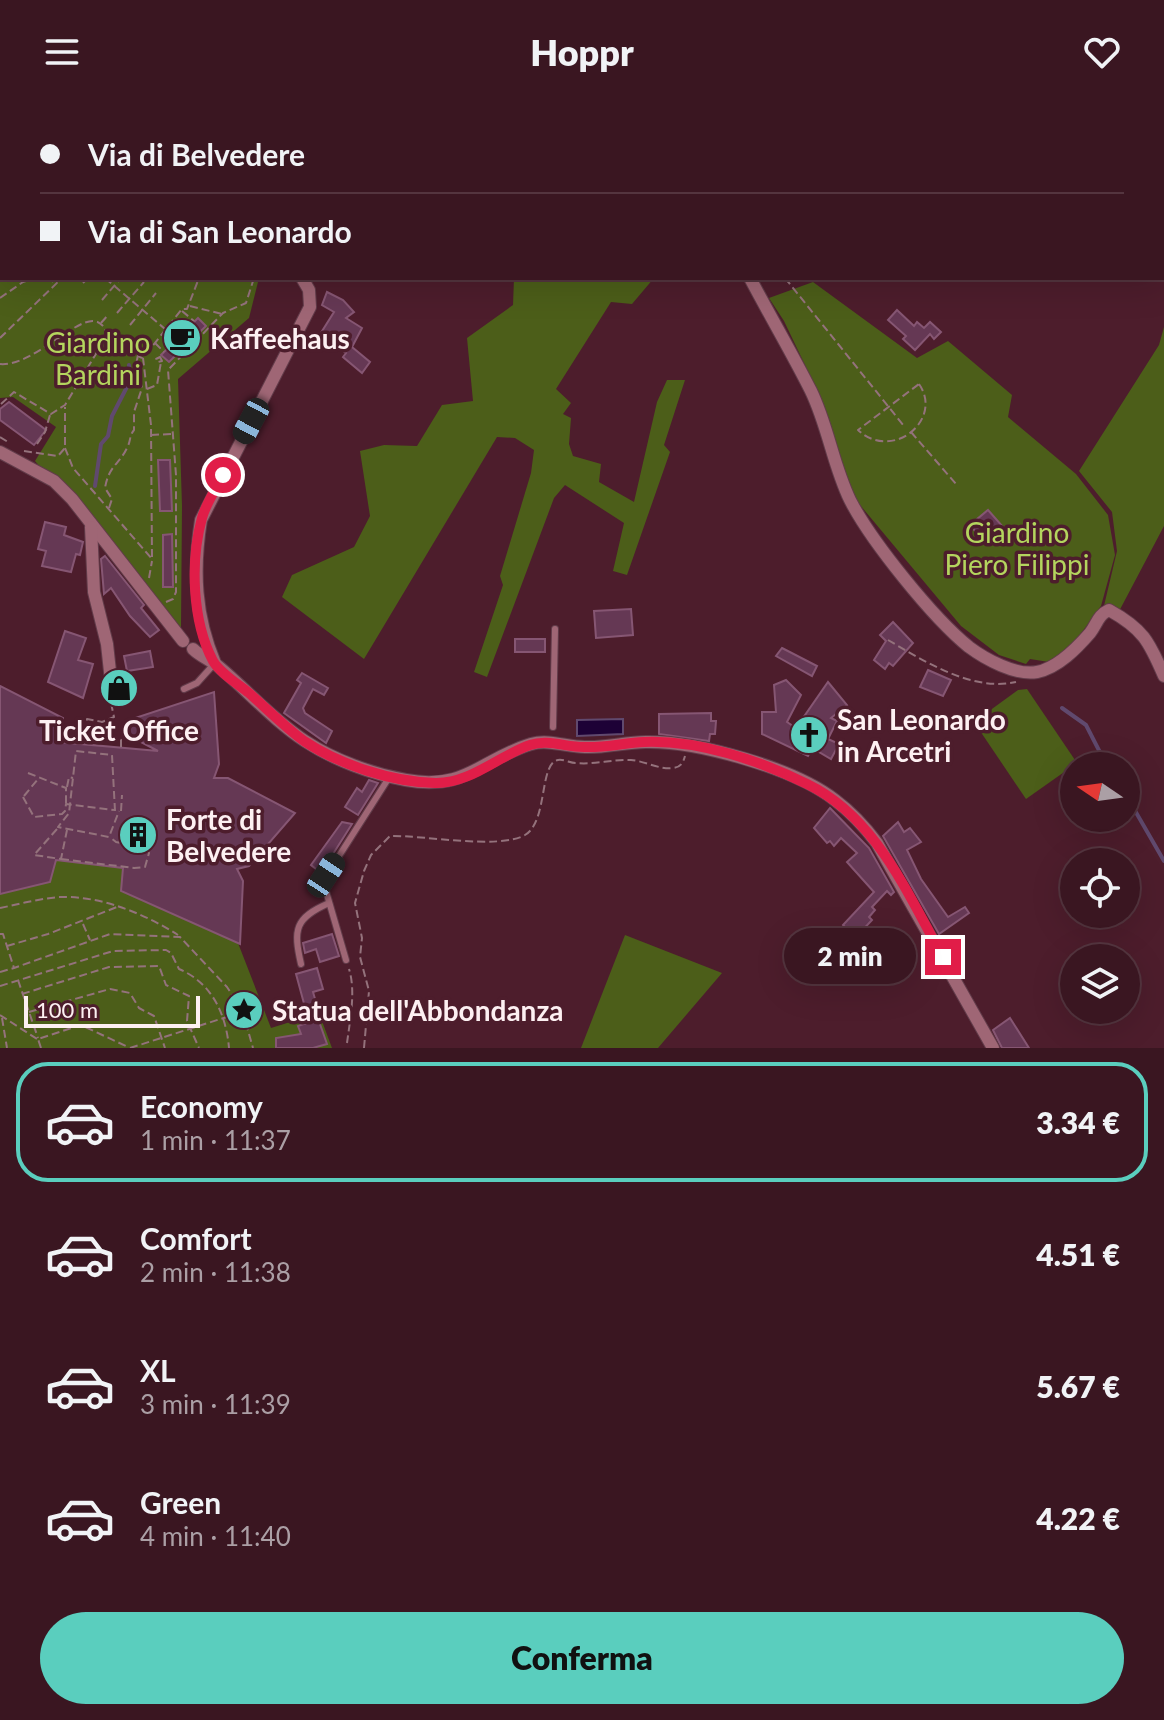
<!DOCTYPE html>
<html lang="it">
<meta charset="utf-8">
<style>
:root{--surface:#3a1621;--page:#411f2a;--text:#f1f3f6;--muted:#ab9fa5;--line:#54353f;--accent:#5acebe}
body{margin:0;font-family:Lato,sans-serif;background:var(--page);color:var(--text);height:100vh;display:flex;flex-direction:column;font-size:30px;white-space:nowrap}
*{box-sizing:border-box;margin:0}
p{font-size:26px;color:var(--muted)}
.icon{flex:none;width:44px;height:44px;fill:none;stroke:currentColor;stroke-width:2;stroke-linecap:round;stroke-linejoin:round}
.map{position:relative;height:944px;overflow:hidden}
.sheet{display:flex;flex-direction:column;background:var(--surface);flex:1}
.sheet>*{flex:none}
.guide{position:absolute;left:0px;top:0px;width:1164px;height:176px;box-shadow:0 8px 32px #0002,0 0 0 2px var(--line);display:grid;align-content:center;height:176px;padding:0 40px;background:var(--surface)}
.needle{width:52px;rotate:283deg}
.controls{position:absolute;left:1060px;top:648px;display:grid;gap:16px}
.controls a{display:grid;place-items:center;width:80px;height:80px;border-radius:50%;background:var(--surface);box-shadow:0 8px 32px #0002,0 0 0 2px var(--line);font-size:40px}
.scale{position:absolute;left:24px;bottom:20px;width:176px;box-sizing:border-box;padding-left:8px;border:4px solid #fdf0f2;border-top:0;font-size:22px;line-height:28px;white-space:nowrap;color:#fdf0f2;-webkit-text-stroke:6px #4d1d2c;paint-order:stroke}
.end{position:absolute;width:36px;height:36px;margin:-18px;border:10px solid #e11d48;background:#fff;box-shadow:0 0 0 4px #fff}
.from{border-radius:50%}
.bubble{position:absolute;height:56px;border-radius:28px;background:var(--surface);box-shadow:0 8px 32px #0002,0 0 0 2px var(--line);font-size:26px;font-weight:800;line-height:56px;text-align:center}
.car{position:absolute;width:24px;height:48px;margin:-24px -12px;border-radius:10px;box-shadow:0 0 6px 2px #0007;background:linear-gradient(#222 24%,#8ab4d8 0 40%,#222 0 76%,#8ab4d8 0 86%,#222 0)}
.guide b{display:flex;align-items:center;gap:28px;height:76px;font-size:30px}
.guide b+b{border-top:2px solid var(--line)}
.guide i{width:20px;height:20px;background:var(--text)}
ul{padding:14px 0 0;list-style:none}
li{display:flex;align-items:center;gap:24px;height:120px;margin:0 16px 12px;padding:0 24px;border:4px solid transparent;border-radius:32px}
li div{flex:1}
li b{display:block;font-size:30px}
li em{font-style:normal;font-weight:800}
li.on{border-color:var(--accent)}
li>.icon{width:72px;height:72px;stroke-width:1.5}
.cta{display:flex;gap:16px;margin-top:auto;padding:16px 40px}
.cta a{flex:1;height:92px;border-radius:48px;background:var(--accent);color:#111;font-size:32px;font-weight:800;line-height:92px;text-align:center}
header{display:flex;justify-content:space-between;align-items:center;height:104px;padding:0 40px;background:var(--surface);font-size:36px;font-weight:800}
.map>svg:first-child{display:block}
</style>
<header><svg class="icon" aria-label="menu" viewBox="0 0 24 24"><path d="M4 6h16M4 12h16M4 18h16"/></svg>Hoppr<svg class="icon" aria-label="heart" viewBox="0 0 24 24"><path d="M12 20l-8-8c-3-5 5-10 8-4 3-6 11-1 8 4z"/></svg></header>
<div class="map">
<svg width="1164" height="944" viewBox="0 0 1164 944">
<rect width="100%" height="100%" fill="#4d1d2c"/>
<!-- green -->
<g fill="#4c5e19">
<path d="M0,94L2,174H259L249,214L178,275L182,402L181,524L35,357L56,323L13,293L0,294Z"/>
<path d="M514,174H654L632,200L611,198L556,285L571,299L563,310L571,314L569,340L573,352L601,360L599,378L634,398L657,298L667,276H685L664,341L670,348L627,471L613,467L624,419L565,381L554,394L487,573L474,568L503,481L500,472L531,369L534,346L515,334L497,333L364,555L282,493L292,471L354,443L370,412L360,347L384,341L417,342L442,301L473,297L467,234L513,201Z"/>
<path d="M813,178L917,254L948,237L1012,291L1008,313L1076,370L1108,411L1115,451L1101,502L1069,546L1049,558L1030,555L1026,560L999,551L961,522L855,395L815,282L784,217L769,194Z"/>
<path d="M1164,223V422L1116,513L1103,506L1117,447L1112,408L1079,367L1159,241Z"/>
<path d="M1027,585L1077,659L1026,695L974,618L1018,586Z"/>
<path d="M36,753L134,766L122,779L121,787L238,839L271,924L319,909L332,944H0V790L50,778L52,768Z"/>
<path d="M625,831L722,869L658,944H581Z"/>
</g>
<!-- water -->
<path fill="#1d0136" stroke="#60496e" stroke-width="2" d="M623,615V630L577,632V616Z"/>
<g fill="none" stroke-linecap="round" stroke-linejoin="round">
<!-- stream -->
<g stroke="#60496e" stroke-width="4">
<path d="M613,0L614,2"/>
<path d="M95,382L101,340L108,332L112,312L130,277L129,261"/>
<path d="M1062,604L1086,621L1107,662"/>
<path d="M1126,691L1164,757"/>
</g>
</g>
<!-- building -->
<g fill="#653854" stroke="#865673" stroke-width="2">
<path d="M327,188L343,196L354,208L346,214L362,224L352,243L370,258L362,269L343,253L346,249L319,232L334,208L322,201Z"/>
<path d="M897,206L914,222L917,218L924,224L930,218L941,228L934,235L930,230L915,246L903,235L906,232L888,216Z"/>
<path d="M198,214L206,222L169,258L161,251Z"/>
<path d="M9,298L46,326L34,341L0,316V305Z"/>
<path d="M158,356H170L172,407H160Z"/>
<path d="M988,406L1004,424L985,439L970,421Z"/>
<path d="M45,418L66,423L64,431L83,438L80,451L76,450L71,468L42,462L46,447L38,445Z"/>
<path d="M172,430L173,483H163V431Z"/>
<path d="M105,452L144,501L141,504L159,526L150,533L130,512L111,484L104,490L101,455Z"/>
<path d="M631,505L633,531L596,534L594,507Z"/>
<path d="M893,518L913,539L893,562L889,559L885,565L874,556L886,537L880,531Z"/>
<path d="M65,527L86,534L78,556L93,560L83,594L48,578Z"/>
<rect x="515" y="535" width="30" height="13"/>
<path d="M782,544L817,562L812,572L776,552Z"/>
<path d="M150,547L153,563L127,567L124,552Z"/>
<path d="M928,566L951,576L943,592L920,583Z"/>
<path d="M302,569L328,584L324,591L313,585L303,604L305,609L332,627L326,639L284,609L301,579L297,576Z"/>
<path d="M786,576L801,591L787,618L796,624L828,578L847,601L831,614L837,617L828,635L839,640L831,655L812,644L808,652L762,630V608H776L774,581Z"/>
<path d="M0,582L63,614L59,638L158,647L122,628L126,617L214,588L219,660L214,674H228L295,709L249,762L237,765L243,777L240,840L121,787L123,764L56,756L50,778L0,790Z"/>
<path d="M711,609V617H716L715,630H710L709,637L659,630V610Z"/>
<path d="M369,676L378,679L358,711L345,703L357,684L362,688Z"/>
<path d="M830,704L869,744L894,788L891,791L887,787L872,803L875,806L869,813L872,816L856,833L860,837L850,847L844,841L853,831L843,821L874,788L847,758L857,749L841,734L834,742L830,737L827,739L814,724Z"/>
<path d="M342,718L352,720L321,769L311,761Z"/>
<path d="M898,718L904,728L910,724L921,738L907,746L921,775L948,813L965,803L969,809L939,830L883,732Z"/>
<path d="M332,830L339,852L320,858L316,845L305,849L303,839Z"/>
<path d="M317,864L323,885L313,888L318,905L315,906L327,940L313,944H276V934L301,930L298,922L309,918L296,870Z"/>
<path d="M1010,914L1029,944H1002L993,926Z"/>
</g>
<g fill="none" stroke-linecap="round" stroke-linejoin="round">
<!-- service casing -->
<g stroke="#623c4a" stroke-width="8">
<g id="service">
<path d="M184,585L197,579L215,559"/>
<path d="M553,623L555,525"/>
<path d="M346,856L323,777L390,672"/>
<path d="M301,860C293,825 295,814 329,799"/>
</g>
</g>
<!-- minor casing -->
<g stroke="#623c4a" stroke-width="14">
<g id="minor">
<path d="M639,0L641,2"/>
<path d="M293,2V0"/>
<path d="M750,174C770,212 792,249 811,287C828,322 833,361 850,396C871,437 933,514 969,543C985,555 1016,572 1037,568C1058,564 1077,544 1090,529C1097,520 1098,511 1109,506C1143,525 1149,537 1164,572"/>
<path d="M0,348L54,377L72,395L183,537"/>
<path d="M91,423L94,488L107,540L112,586"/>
<path d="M193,545C200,552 210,556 218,562C247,586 273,616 305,637C334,656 372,670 406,676C466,687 481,655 531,640C549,635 567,643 585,643C605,644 625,638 646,638C697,637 794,664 835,696C851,708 865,723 877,739L993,944"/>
<path d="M215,559C195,512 193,466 201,416L310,203L309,186L302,174"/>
</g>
</g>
<!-- path -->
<g stroke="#94727c" stroke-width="2" stroke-dasharray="8 4" stroke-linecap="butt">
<path d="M0,98H2"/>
<path d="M0,110L2,108"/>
<path d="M0,131H2"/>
<path d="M0,143L2,140"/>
<path d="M46,174L56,179"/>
<path d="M105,174L165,225"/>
<path d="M785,174L904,322"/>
<path d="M83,179L88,174"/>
<path d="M0,194L23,178L35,174"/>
<path d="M102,196L121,174"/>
<path d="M190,202L222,210"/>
<path d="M182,207L194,217"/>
<path d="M117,209L144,178"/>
<path d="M101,219L108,211"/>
<path d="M130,221L156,189"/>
<path d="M0,234L62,174"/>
<path d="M105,235L142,254"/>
<path d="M155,239L164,248"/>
<path d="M160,253L162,257L158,258L156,255Z"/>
<path d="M0,260C31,263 74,215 94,217C100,218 101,220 105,224V235L65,301L51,310L14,288L0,301"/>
<path d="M919,280C944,316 892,358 858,326Z"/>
<path d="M147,285L157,281L161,258"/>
<path d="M911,328L956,380"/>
<path d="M151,331L172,330"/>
<path d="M0,333L8,338"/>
<path d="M37,340L45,328L50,311"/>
<path d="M65,344L73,364L152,455L151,321L143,254L182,205H187L199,174"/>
<path d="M24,347L58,352L65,344V303"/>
<path d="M109,404L112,395L105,384C109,361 119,361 127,344C131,337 129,332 134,326V308L142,284L136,261L138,251"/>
<path d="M149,474L152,457"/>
<path d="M166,498L173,495L176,488V371L168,266L223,209L246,199L254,174"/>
<path d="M888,536C924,557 972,588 1016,578"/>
<path d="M111,599L114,613L102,618L87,615V619L121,636V643"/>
<path d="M28,669L66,684V700"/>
<path d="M67,683L69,673L73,674"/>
<path d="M24,692L38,675"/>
<path d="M23,693L34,713L62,710L65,707L66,700L114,706"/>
<path d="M115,707L112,651L76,647L69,709L58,723L109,733L119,707"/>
<path d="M121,707L122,691"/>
<path d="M57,725L34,751L61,755L67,726"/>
<path d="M61,755L134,764L145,763L149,749L146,744L116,738L111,734"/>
<path d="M0,804C20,800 41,794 61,793C102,792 145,810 178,831"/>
<path d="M83,820L90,836"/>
<path d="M0,830H3L14,864L110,830L180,833L227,883L237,898L236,910"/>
<path d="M7,842L48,830L117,803"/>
<path d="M0,868L14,864"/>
<path d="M18,876L38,934"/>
<path d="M0,882L113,847L166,846L171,849L179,865C212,879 226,910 229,944"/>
<path d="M22,890L109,863L159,862L166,881L189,892L187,917L199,944"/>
<path d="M29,908L110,885L130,889L139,904L154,912L165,944"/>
<path d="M0,911L37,935"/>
<path d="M237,911L245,916L253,944"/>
<path d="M2,914L7,944"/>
<path d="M347,939C350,916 356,887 349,865"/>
<path d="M41,944L38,935L81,921L128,943"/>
<path d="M130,944L236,910"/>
<path d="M364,944L369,887L360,853L362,834L355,799L364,767L371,751L390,732C423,731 499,746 525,731C548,718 539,659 558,656C564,655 570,659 576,659C594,661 613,655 631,656C645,657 660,666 673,664C681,663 683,659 685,652"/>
</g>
<!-- service -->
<use href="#service" stroke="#9f6675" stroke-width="6"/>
<!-- minor -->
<use href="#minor" stroke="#9f6675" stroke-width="12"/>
</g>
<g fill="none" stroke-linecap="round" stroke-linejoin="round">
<!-- route -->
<path stroke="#e11d48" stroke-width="10" d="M223,371C216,385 206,399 202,414C190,457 192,517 213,557C220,569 238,580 249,589C267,605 285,623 304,637C340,661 392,678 435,679C470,680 498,652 530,641C548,635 565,643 584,643C604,644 624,639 644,638C698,636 759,656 807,680C876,713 907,789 943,853"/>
</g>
<!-- icons -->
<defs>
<g id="cafe-disc" transform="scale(2)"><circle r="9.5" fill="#5acebe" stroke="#4d1d2c"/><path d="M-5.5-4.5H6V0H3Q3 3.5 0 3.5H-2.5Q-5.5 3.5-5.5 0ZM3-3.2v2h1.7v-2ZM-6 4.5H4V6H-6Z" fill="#111"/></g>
<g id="shop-disc" transform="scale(2)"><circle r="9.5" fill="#5acebe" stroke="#4d1d2c"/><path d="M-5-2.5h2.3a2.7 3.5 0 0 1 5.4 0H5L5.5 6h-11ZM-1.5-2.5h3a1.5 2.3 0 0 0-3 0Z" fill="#111"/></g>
<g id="church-disc" transform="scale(2)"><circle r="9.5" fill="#5acebe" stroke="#4d1d2c"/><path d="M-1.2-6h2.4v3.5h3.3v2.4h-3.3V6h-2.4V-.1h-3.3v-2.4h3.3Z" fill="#111"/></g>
<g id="building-disc" transform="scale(2)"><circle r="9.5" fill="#5acebe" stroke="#4d1d2c"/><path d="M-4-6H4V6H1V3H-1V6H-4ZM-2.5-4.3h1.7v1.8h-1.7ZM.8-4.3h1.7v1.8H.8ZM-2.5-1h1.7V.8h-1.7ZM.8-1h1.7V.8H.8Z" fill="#111"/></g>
<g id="sight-disc" transform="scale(2)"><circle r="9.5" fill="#5acebe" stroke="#4d1d2c"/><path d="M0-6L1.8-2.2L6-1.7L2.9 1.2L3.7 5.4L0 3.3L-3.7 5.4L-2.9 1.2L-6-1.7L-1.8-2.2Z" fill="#111"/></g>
</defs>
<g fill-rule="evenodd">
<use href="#cafe-disc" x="182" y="234"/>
<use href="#shop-disc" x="119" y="584"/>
<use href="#church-disc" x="809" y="631"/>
<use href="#building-disc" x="138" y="731"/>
<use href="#sight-disc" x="244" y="906"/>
</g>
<g text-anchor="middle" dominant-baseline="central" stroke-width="7" stroke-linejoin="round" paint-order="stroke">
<!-- poi labels -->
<g font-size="28" font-weight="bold" fill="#fdf0f2" stroke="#4d1d2c" text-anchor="start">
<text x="210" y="234">Kaffeehaus</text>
<text x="837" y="615">San Leonardo<tspan x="837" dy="32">in Arcetri</tspan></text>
<text x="119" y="626" text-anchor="middle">Ticket Office</text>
<text x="166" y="715">Forte di<tspan x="166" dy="32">Belvedere</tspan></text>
<text x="272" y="906">Statua dell'Abbondanza</text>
</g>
<!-- park labels -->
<g font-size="28" fill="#b4d55e" stroke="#4d1d2c">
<text x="98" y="238">Giardino<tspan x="98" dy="32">Bardini</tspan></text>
<text x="1017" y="428">Giardino<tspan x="1017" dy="32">Piero Filippi</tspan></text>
</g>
</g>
</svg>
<div class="controls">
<a><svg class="needle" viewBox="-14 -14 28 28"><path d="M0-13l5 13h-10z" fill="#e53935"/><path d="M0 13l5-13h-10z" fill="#ab9fa5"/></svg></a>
<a><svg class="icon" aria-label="locate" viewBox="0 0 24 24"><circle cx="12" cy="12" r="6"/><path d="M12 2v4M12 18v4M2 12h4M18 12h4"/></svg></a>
<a><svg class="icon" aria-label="layers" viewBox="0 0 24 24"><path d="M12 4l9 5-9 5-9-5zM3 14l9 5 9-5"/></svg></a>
</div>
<div class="scale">100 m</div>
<i class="end from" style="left:223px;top:371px"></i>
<i class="end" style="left:943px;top:853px"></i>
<div class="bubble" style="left:784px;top:824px;width:132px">2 min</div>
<i class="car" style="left:251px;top:317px;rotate:208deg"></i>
<i class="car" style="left:326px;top:771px;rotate:33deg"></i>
<div class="guide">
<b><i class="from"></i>Via di Belvedere</b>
<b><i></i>Via di San Leonardo</b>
</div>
</div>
<section class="sheet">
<ul>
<li class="on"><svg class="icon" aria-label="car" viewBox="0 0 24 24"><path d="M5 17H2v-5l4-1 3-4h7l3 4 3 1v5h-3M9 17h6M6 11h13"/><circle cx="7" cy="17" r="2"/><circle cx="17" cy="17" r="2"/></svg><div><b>Economy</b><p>1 min · 11:37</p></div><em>3.34 €</em></li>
<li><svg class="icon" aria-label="car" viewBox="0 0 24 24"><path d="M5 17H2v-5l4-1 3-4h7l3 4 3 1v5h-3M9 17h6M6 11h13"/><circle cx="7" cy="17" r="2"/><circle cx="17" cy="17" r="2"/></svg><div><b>Comfort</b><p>2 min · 11:38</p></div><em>4.51 €</em></li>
<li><svg class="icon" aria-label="car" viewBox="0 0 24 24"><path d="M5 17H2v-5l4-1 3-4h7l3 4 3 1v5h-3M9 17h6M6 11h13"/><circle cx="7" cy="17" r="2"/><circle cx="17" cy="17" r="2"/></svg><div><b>XL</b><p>3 min · 11:39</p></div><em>5.67 €</em></li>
<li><svg class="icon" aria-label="car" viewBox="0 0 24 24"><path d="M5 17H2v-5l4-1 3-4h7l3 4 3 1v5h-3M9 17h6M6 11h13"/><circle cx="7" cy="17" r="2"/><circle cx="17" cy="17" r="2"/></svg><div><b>Green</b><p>4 min · 11:40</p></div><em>4.22 €</em></li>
</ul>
<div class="cta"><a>Conferma</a></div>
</section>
